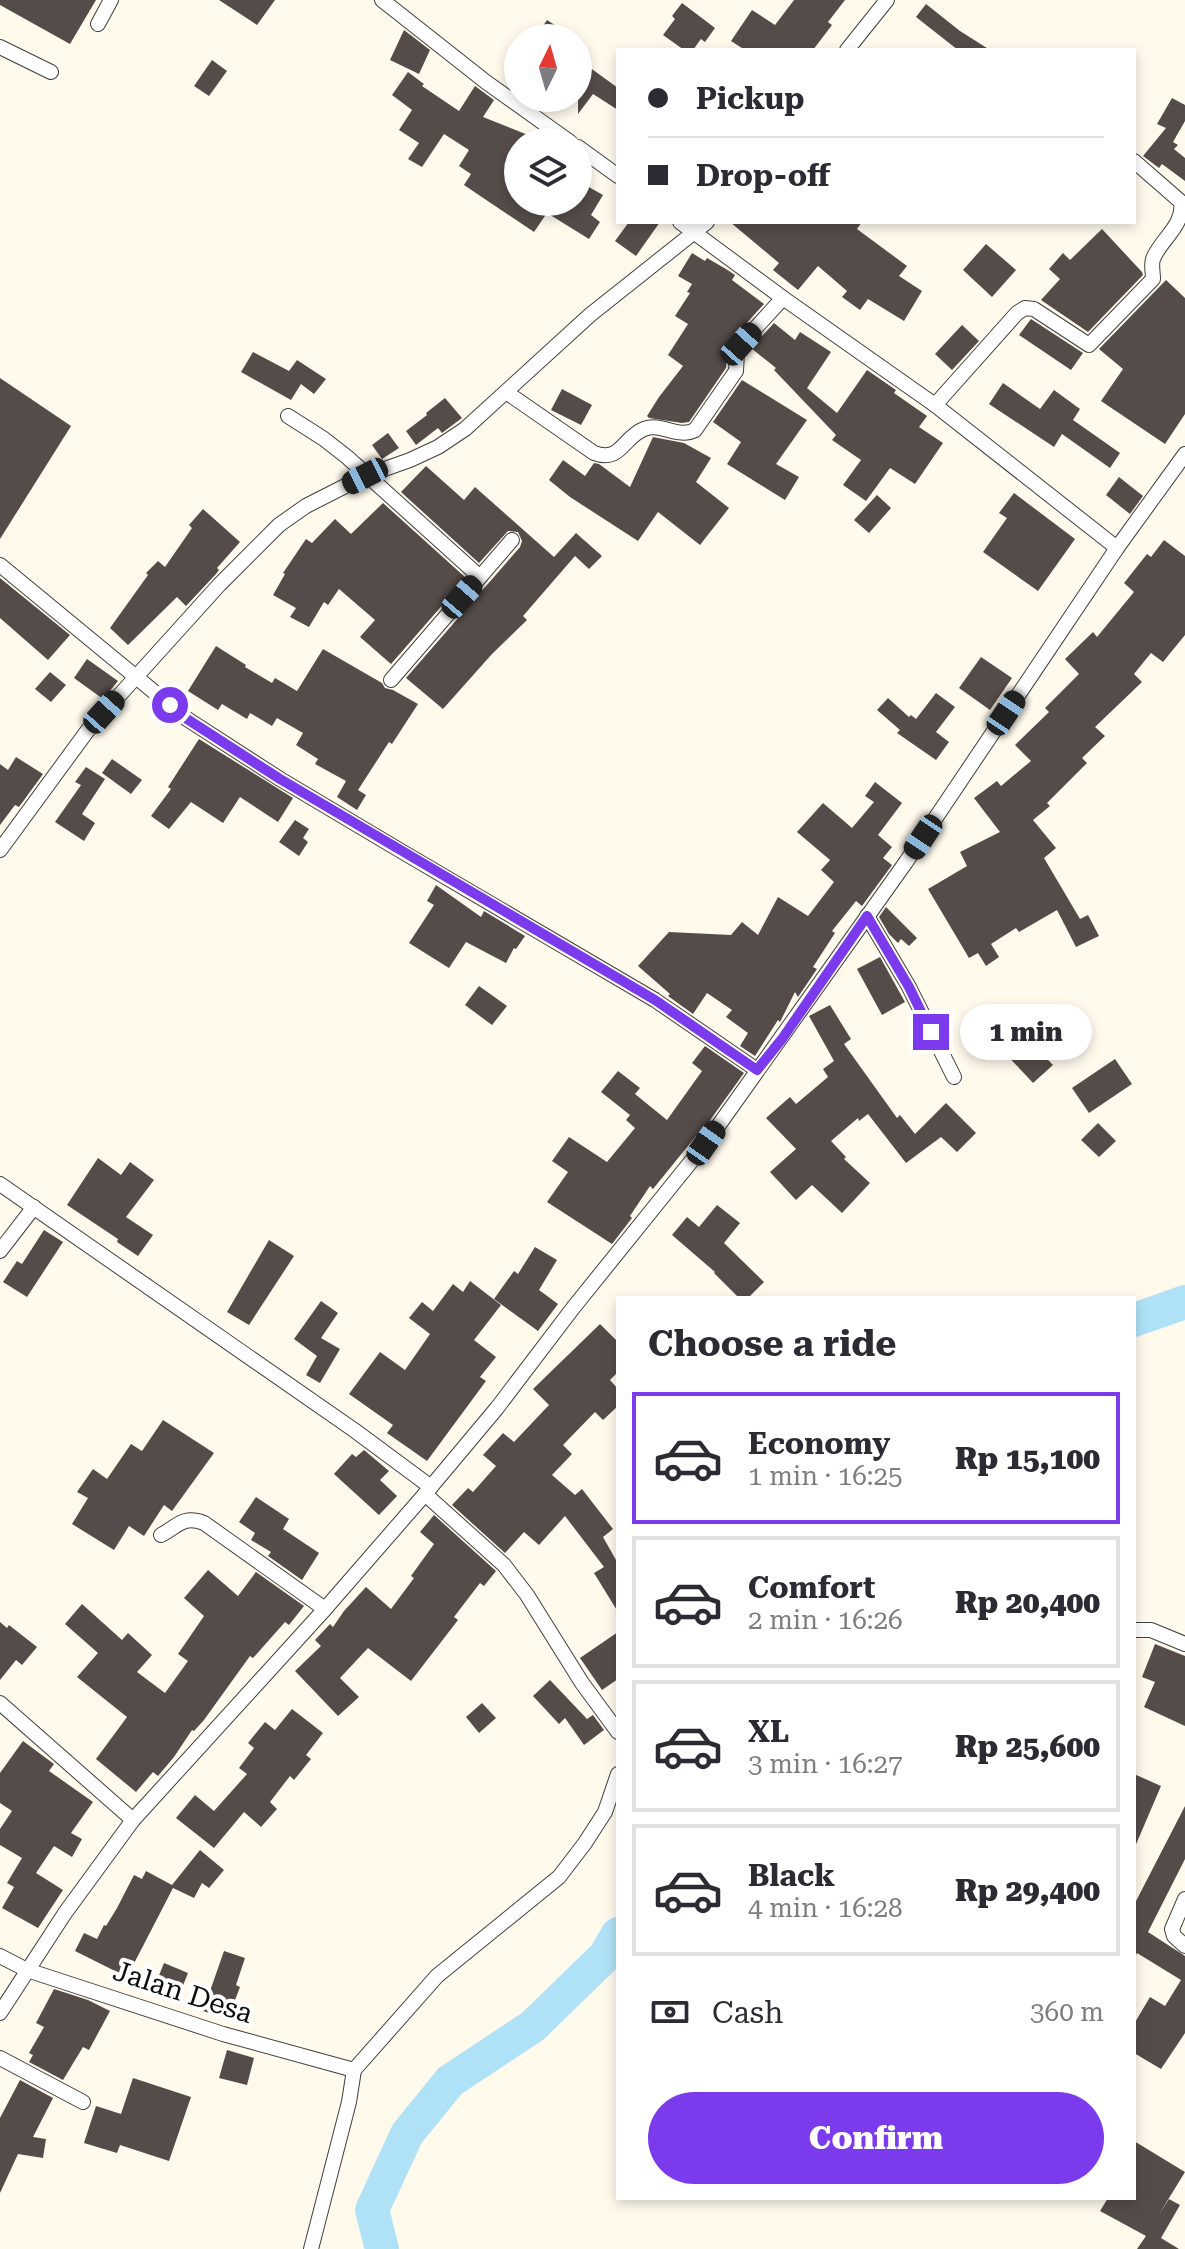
<!DOCTYPE html>
<meta charset="utf-8">
<style>
:root{--surface:#fff;--page:#f2f2f3;--text:#2b2b33;--muted:#7c7c81;--line:#e1e1e2;--accent:#7c3aed}
body{margin:0;font-family:"Roboto Serif",serif;background:var(--page);color:var(--text);height:100vh;display:flex;flex-direction:column;font-size:30px;white-space:nowrap}
*{box-sizing:border-box;margin:0}
p{font-size:26px;color:var(--muted)}
.icon{flex:none;width:44px;height:44px;fill:none;stroke:currentColor;stroke-width:2;stroke-linecap:round;stroke-linejoin:round}
.map{position:relative;flex:1;overflow:hidden}
.drawer{position:absolute;left:616px;top:1296px;width:520px;height:904px;display:flex;flex-direction:column;background:var(--surface);border-radius:0px;box-shadow:0 4px 12px #0003}
.drawer>*{flex:none}
.banner{position:absolute;left:616px;top:48px;width:520px;height:176px;border-radius:0px;box-shadow:0 4px 12px #0003;display:grid;align-content:center;height:176px;padding:0 32px;background:var(--surface)}
.needle{width:52px;rotate:5deg}
.buttons{position:absolute;left:504px;top:24px;display:grid;gap:16px}
.buttons a{display:grid;place-items:center;width:88px;height:88px;border-radius:50%;background:var(--surface);box-shadow:0 4px 12px #0003;font-size:40px}
.end{position:absolute;width:36px;height:36px;margin:-18px;border:10px solid #7c3aed;background:#fff;box-shadow:0 0 0 4px #fff}
.from{border-radius:50%}
.bubble{position:absolute;height:56px;border-radius:28px;background:var(--surface);box-shadow:0 4px 12px #0003;font-size:26px;font-weight:800;line-height:56px;text-align:center}
.car{position:absolute;width:24px;height:48px;margin:-24px -12px;border-radius:10px;box-shadow:0 0 6px 2px #0007;background:linear-gradient(#222 24%,#8ab4d8 0 40%,#222 0 76%,#8ab4d8 0 86%,#222 0)}
.banner b{display:flex;align-items:center;gap:28px;height:76px;font-size:30px}
.banner b+b{border-top:2px solid var(--line)}
.banner i{width:20px;height:20px;background:var(--text)}
ul{padding:0;list-style:none}
li{display:flex;align-items:center;gap:24px;height:132px;margin:0 16px 12px;padding:0 16px;border:4px solid var(--line);border-radius:0px}
li div{flex:1}
li b{display:block;font-size:30px}
li em{font-style:normal;font-weight:800}
li.active{border-color:var(--accent)}
li>.icon{width:72px;height:72px;stroke-width:1.5}
h2{padding:0 32px;font-size:36px;line-height:96px}
.pay{display:flex;align-items:center;gap:20px;height:88px;padding:0 32px;font-size:30px}
.pay p{margin-inline-start:auto}
.primary-button{display:flex;gap:16px;margin-top:auto;padding:16px 32px}
.primary-button a{flex:1;height:92px;border-radius:48px;background:var(--accent);color:#fff;font-size:32px;font-weight:800;line-height:92px;text-align:center}
.map>svg:first-child{display:block}
</style>
<div class="map">
<svg width="1185" height="2249" viewBox="0 0 1185 2249">
<rect width="100%" height="100%" fill="#fffaec"/>
<g fill="none" stroke-linecap="round" stroke-linejoin="round">
<!-- river -->
<g stroke="#b0e2f7" stroke-width="34">
<path d="M1134,1320L1185,1302"/>
<path d="M382,2249L372,2210L407,2134L450,2081L533,2026L605,1956L618,1934"/>
</g>
</g>
<!-- building -->
<g fill="#554c49">
<path d="M0,0H96L70,44L0,5Z"/>
<path d="M219,0H275L257,25Z"/>
<path d="M794,0H845L828,22L832,25L813,50H745L731,41L752,10L775,25Z"/>
<path d="M682,3L715,28L705,42L701,39L693,50H684L663,35L675,19L672,16Z"/>
<path d="M926,4L960,31L990,50H958L916,17Z"/>
<path d="M547,20L575,38H535Z"/>
<path d="M404,30L430,50L419,74L390,60Z"/>
<path d="M578,59L618,88V110L593,94L578,114Z"/>
<path d="M212,60L227,71L209,96L194,86Z"/>
<path d="M408,72L424,84L422,86L459,111L475,86L494,100L483,117L528,135L524,142H518V202H578L587,186L603,195L591,215L600,222L589,239L547,213L534,232L464,185L471,174L459,166L469,150L444,134L422,167L408,159L419,143L399,130L412,110L392,95Z"/>
<path d="M1172,98L1185,105V121L1173,142L1178,145L1174,149L1185,158V181L1162,164L1159,168L1143,156L1166,128L1157,124Z"/>
<path d="M629,222H660L636,256L615,241Z"/>
<path d="M730,222H862L857,229L907,266L899,276L922,291L904,321L868,299L860,310L842,297L847,291L818,266L798,290L773,270L779,263Z"/>
<path d="M1102,229L1142,272L1143,275L1088,332L1041,300L1060,279L1049,269L1063,253L1070,260Z"/>
<path d="M986,244L1016,270L992,297L963,270Z"/>
<path d="M692,253L705,261L707,258L726,269L735,275L732,280L764,304L732,339L727,351L726,368L689,422L682,423L649,418L647,416L659,397L683,366L668,355L688,324L675,316L690,293L687,292L692,284L678,276Z"/>
<path d="M1166,280L1185,298V414L1165,444L1101,401L1123,369L1099,349Z"/>
<path d="M1031,319L1083,353L1071,370L1019,335Z"/>
<path d="M774,323L795,340L800,332L831,352L807,388L837,413L867,370L896,390L894,393L927,416L919,427L943,443L915,484L890,468L866,501L843,485L861,460L832,440L836,435L774,370L776,368L751,348Z"/>
<path d="M962,325L979,341L952,370L935,354Z"/>
<path d="M253,352L289,371L297,360L326,379L314,394L301,384L291,400L241,372Z"/>
<path d="M0,378L71,426L0,539Z"/>
<path d="M742,380L807,420L776,464L799,477L785,500L727,464L741,442L713,422Z"/>
<path d="M1003,383L1040,409L1054,390L1080,409L1073,420L1120,453L1110,468L1062,434L1054,447L989,404Z"/>
<path d="M562,389L592,405L581,425L551,410Z"/>
<path d="M445,398L462,418L442,433L438,428L416,445L406,431L427,415L426,413Z"/>
<path d="M388,433L399,448L382,459L372,445Z"/>
<path d="M653,437L684,443L711,458L696,482L729,508L700,545L658,512L638,541L570,497L549,480L563,460L585,476L594,463L599,464L630,487Z"/>
<path d="M426,466L464,500L475,487L554,557L576,533L602,556L589,569L575,556L523,616L527,620L492,654L443,709L406,678L520,547L522,541L518,532L508,531L479,563L401,492Z"/>
<path d="M1119,477L1143,496L1130,514L1106,495Z"/>
<path d="M1014,493L1075,539L1038,591L983,552L1007,518L999,513Z"/>
<path d="M877,495L891,508L869,533L854,520Z"/>
<path d="M383,503L466,578L391,664L360,637L375,620L339,589L328,605L324,602L309,627L290,617L296,608L273,595L285,574L283,573L306,539L312,543L335,519L351,534Z"/>
<path d="M203,509L240,542L217,568L219,570L216,574L186,606L177,597L128,645L110,628L148,575L146,573L158,561L165,567L192,528L189,525Z"/>
<path d="M1164,540L1185,556V635L1163,662L1151,653L1134,674L1142,682L1095,727L1105,736L1082,758L1087,763L1047,803L1050,806L1033,820L1056,848L1044,858L1080,919L1088,915L1099,936L1076,947L1057,910L1019,932L1016,928L991,944L999,957L986,966L978,953L969,958L928,889L967,866L960,852L1000,832L974,798L997,781L1001,786L1031,761L1015,745L1049,712L1045,708L1079,674L1065,659L1093,632L1097,637L1134,592L1124,583L1147,554L1151,557Z"/>
<path d="M0,578L70,635L48,660L0,618Z"/>
<path d="M216,646L246,665L245,667L272,683L275,678L297,691L323,649L382,683L385,688L393,690L418,704L392,744L389,742L358,790L366,795L357,810L337,797L346,781L315,764L318,759L296,745L303,733L277,718L272,726L250,713L247,719L222,704L218,710L188,691Z"/>
<path d="M981,657L1012,678L990,710L959,688Z"/>
<path d="M87,659L118,681L103,699L74,678Z"/>
<path d="M50,672L66,685L51,702L35,689Z"/>
<path d="M936,693L955,707L936,732L949,742L936,760L897,733L900,730L877,710L888,698L909,717L911,715L916,719Z"/>
<path d="M199,739L293,798L278,822L240,797L223,823L191,802L169,829L151,816L171,789L168,787Z"/>
<path d="M16,757L43,774L19,807L15,805L0,825V764L8,770Z"/>
<path d="M112,759L142,780L131,794L102,773Z"/>
<path d="M86,767L105,779L82,814L95,823L84,841L55,822L81,785L75,782Z"/>
<path d="M875,782L902,803L878,835L892,847L883,858L892,865L862,906L856,901L832,931L835,933L813,967L817,969L798,997L795,992L780,1022L778,1020L755,1056L740,1046L748,1033L726,1017L732,1010L707,993L693,1014L668,996L670,994L638,966L669,932L731,935L742,922L758,935L778,897L808,916L834,882L821,870L830,860L797,832L823,803L852,828L874,802L865,796Z"/>
<path d="M295,820L309,829L303,838L308,842L299,856L279,842Z"/>
<path d="M436,885L481,917L484,911L525,936L516,949L514,948L506,963L466,942L449,968L409,943L434,905L427,901Z"/>
<path d="M886,907L917,938L909,946L901,939L898,943L889,934L879,917Z"/>
<path d="M880,957L905,1002L882,1015L857,969Z"/>
<path d="M479,986L507,1006L492,1025L465,1005Z"/>
<path d="M830,1005L851,1039L844,1044L897,1118L900,1115L915,1134L946,1103L976,1133L957,1152L941,1137L906,1163L868,1114L859,1121L858,1118L831,1141L846,1157L844,1159L870,1183L842,1213L812,1185L796,1200L770,1172L796,1149L766,1118L790,1097L796,1104L828,1077L823,1069L834,1061L809,1016Z"/>
<path d="M1008,1018L1053,1065L1033,1083L989,1036Z"/>
<path d="M705,1046L744,1073L698,1137L696,1136L653,1189L650,1186L630,1216L632,1218L612,1244L547,1202L568,1172L552,1161L569,1137L607,1162L635,1128L626,1120L630,1115L601,1092L618,1071L640,1088L635,1094L667,1120L702,1071L692,1063Z"/>
<path d="M1115,1059L1132,1084L1089,1113L1072,1088Z"/>
<path d="M1098,1123L1116,1141L1099,1157L1081,1140Z"/>
<path d="M98,1158L121,1175L130,1162L154,1180L126,1217L153,1235L138,1256L117,1242L118,1239L67,1205Z"/>
<path d="M717,1205L740,1223L724,1243L764,1282L748,1298H739L714,1273L715,1272L672,1235L687,1217L699,1227Z"/>
<path d="M44,1230L63,1242L27,1297L3,1282L17,1261L22,1264Z"/>
<path d="M269,1240L294,1256L249,1325L227,1312Z"/>
<path d="M535,1247L557,1260L539,1290L558,1304L538,1331L494,1299L514,1271L518,1274Z"/>
<path d="M470,1281L501,1305L474,1340L496,1357L480,1377L486,1381L427,1461L387,1433L393,1425L349,1394L380,1352L405,1370L430,1334L409,1318L422,1302L433,1311L453,1284L463,1292Z"/>
<path d="M321,1301L338,1313L321,1338L340,1349L320,1383L306,1375L317,1356L294,1339Z"/>
<path d="M600,1324L618,1342V1372L610,1380L618,1389V1406L603,1420L595,1412L563,1445L572,1454L552,1475L575,1495L582,1489L613,1529L603,1537L616,1560L618,1559V1612L594,1573L604,1567L565,1516L539,1545L524,1532L505,1553L452,1505L468,1488L473,1492L496,1466L483,1455L503,1433L514,1442L549,1405L533,1389Z"/>
<path d="M163,1420L214,1453L172,1511L164,1505L144,1536L129,1526L114,1550L72,1524L88,1498L77,1492L93,1469L107,1479L131,1444L142,1451Z"/>
<path d="M364,1450L389,1471L380,1480L397,1496L379,1515L334,1474L352,1454L356,1457Z"/>
<path d="M256,1497L289,1519L283,1529L319,1553L302,1580L268,1556L271,1552L251,1540L255,1533L239,1522Z"/>
<path d="M434,1515L496,1571L484,1586L480,1583L454,1617L458,1620L411,1681L368,1648L340,1678L359,1697L338,1716L295,1671L321,1646L315,1640L330,1624L333,1627L344,1611L366,1587L391,1609L414,1578L411,1576L434,1544L420,1532Z"/>
<path d="M208,1570L238,1596L256,1572L304,1606L289,1625L285,1622L253,1658L250,1656L204,1720L194,1731L192,1730L174,1757L158,1776L153,1772L136,1792L96,1759L127,1717L77,1677L98,1653L65,1624L82,1604L122,1640L128,1633L152,1655L137,1672L165,1693L188,1661L178,1654L204,1616L184,1598Z"/>
<path d="M0,1622L7,1628L9,1625L37,1647L22,1665L16,1660L0,1680Z"/>
<path d="M618,1632V1679L602,1690L580,1658Z"/>
<path d="M1155,1644L1185,1656V1726L1144,1707L1155,1682L1142,1677Z"/>
<path d="M550,1680L587,1719L593,1715L604,1730L584,1745L565,1718L559,1724L533,1696Z"/>
<path d="M482,1703L496,1718L479,1733L466,1717Z"/>
<path d="M292,1709L323,1733L306,1755L311,1759L294,1780L290,1776L270,1802L277,1809L261,1827L244,1812L214,1848L176,1818L195,1795L214,1811L247,1774L239,1768L254,1748L248,1743L265,1722L275,1730Z"/>
<path d="M23,1741L54,1764L49,1771L93,1802L71,1833L82,1839L72,1857L54,1846L36,1873L63,1890L38,1928L2,1908L14,1887L7,1883L22,1858L0,1845V1829L12,1811L0,1803V1773Z"/>
<path d="M1134,1774L1161,1786L1134,1849Z"/>
<path d="M1185,1806V1859L1148,1932L1185,1956V2033L1161,2069L1134,2053V2024L1150,1997L1165,2006L1181,1980L1137,1953L1134,1959V1905Z"/>
<path d="M200,1850L224,1870L209,1888L202,1883L194,1898L173,1888L127,1977L75,1951L84,1933L97,1939L104,1925L106,1926L117,1908L134,1875L142,1879L146,1871L172,1885Z"/>
<path d="M224,1951L245,1958L236,1985L240,1987L228,2019L203,2011Z"/>
<path d="M164,1963L188,1973L176,2003L152,1993Z"/>
<path d="M54,1989L88,2000L110,2011L89,2050L83,2047L63,2080L29,2062L33,2055L29,2053L44,2027L36,2023Z"/>
<path d="M227,2050L254,2058L247,2085L219,2078Z"/>
<path d="M133,2078L191,2097L169,2161L120,2145L117,2153L84,2143L96,2106L121,2114Z"/>
<path d="M20,2080L53,2098L33,2137L46,2139L43,2158L18,2154L0,2193V2118Z"/>
<path d="M1134,2141L1185,2172L1158,2216L1169,2199L1180,2205L1161,2238L1179,2249H1137L1146,2236L1100,2211L1108,2198H1134Z"/>
</g>
<g fill="none" stroke-linecap="round" stroke-linejoin="round">
<!-- minor casing -->
<g stroke="#3f3f3f" stroke-width="16">
<g id="minor">
<path d="M382,0L486,82L570,142"/>
<path d="M98,24L111,0"/>
<path d="M0,47L51,72"/>
<path d="M847,50L887,0"/>
<path d="M578,147L618,176"/>
<path d="M680,222L783,298L935,405L1117,548"/>
<path d="M506,392L594,453C621,463 623,437 644,429C662,422 677,439 695,430L736,371L737,352L741,344L783,298"/>
<path d="M935,405L1017,313L1025,308L1034,309L1089,345L1153,279C1153,272 1151,265 1153,259C1160,240 1185,225 1181,202L1134,161"/>
<path d="M288,416L324,439L347,457L480,577L391,680"/>
<path d="M0,565L187,719L280,779L401,851L655,1000L757,1070"/>
<path d="M480,577L512,540"/>
<path d="M0,850L88,730L219,585L279,525L306,506L365,476L410,460L438,447L465,429L590,315L707,222"/>
<path d="M867,916L909,987L954,1077"/>
<path d="M0,1184L354,1430L431,1487"/>
<path d="M0,1251L34,1207"/>
<path d="M425,1494L504,1565L527,1595L582,1683L618,1732"/>
<path d="M161,1535C178,1526 183,1515 204,1523L325,1609"/>
<path d="M1134,1630H1151L1185,1644"/>
<path d="M0,1703L133,1820"/>
<path d="M1185,1899L1172,1929L1174,1936L1185,1946"/>
<path d="M0,1956L27,1970L223,2034L354,2070"/>
<path d="M0,2013L65,1913L133,1820L325,1609L425,1494L497,1408L573,1308L706,1143L906,862L1117,548L1185,454"/>
<path d="M0,2058L83,2102"/>
<path d="M311,2249L349,2102L354,2070L437,1976L559,1877L585,1843L605,1812L618,1774"/>
</g>
</g>
<!-- minor -->
<use href="#minor" stroke="#fff" stroke-width="14"/>
</g>
<g fill="none" stroke-linecap="round" stroke-linejoin="round">
<!-- route -->
<path stroke="#7c3aed" stroke-width="10" d="M170,705L187,719L280,779L655,1000L757,1070L782,1039L867,916L909,987L931,1032"/>
</g>
<g text-anchor="middle" dominant-baseline="central" stroke-width="8" stroke-linejoin="round" paint-order="stroke">
<!-- street labels -->
<g font-size="28" fill="#0c0c0c" stroke="#fff">
<text transform="translate(183 1992) rotate(18)">Jalan Desa</text>
</g>
</g>
</svg>
<div class="buttons">
<a><svg class="needle" viewBox="-14 -14 28 28"><path d="M0-13l5 13h-10z" fill="#e53935"/><path d="M0 13l5-13h-10z" fill="#7c7c81"/></svg></a>
<a><svg class="icon" aria-label="layers" viewBox="0 0 24 24"><path d="M12 4l9 5-9 5-9-5zM3 14l9 5 9-5"/></svg></a>
</div>
<i class="end from" style="left:170px;top:705px"></i>
<i class="end" style="left:931px;top:1032px"></i>
<div class="bubble" style="left:960px;top:1004px;width:132px">1 min</div>
<i class="car" style="left:741px;top:344px;rotate:42deg"></i>
<i class="car" style="left:365px;top:476px;rotate:243deg"></i>
<i class="car" style="left:462px;top:597px;rotate:41deg"></i>
<i class="car" style="left:104px;top:712px;rotate:42deg"></i>
<i class="car" style="left:1006px;top:713px;rotate:34deg"></i>
<i class="car" style="left:923px;top:837px;rotate:214deg"></i>
<i class="car" style="left:706px;top:1143px;rotate:35deg"></i>
<div class="banner">
<b><i class="from"></i>Pickup</b>
<b><i></i>Drop-off</b>
</div>
<section class="drawer">
<h2>Choose a ride</h2>
<ul>
<li class="active"><svg class="icon" aria-label="car" viewBox="0 0 24 24"><path d="M5 17H2v-5l4-1 3-4h7l3 4 3 1v5h-3M9 17h6M6 11h13"/><circle cx="7" cy="17" r="2"/><circle cx="17" cy="17" r="2"/></svg><div><b>Economy</b><p>1 min · 16:25</p></div><em>Rp 15,100</em></li>
<li><svg class="icon" aria-label="car" viewBox="0 0 24 24"><path d="M5 17H2v-5l4-1 3-4h7l3 4 3 1v5h-3M9 17h6M6 11h13"/><circle cx="7" cy="17" r="2"/><circle cx="17" cy="17" r="2"/></svg><div><b>Comfort</b><p>2 min · 16:26</p></div><em>Rp 20,400</em></li>
<li><svg class="icon" aria-label="car" viewBox="0 0 24 24"><path d="M5 17H2v-5l4-1 3-4h7l3 4 3 1v5h-3M9 17h6M6 11h13"/><circle cx="7" cy="17" r="2"/><circle cx="17" cy="17" r="2"/></svg><div><b>XL</b><p>3 min · 16:27</p></div><em>Rp 25,600</em></li>
<li><svg class="icon" aria-label="car" viewBox="0 0 24 24"><path d="M5 17H2v-5l4-1 3-4h7l3 4 3 1v5h-3M9 17h6M6 11h13"/><circle cx="7" cy="17" r="2"/><circle cx="17" cy="17" r="2"/></svg><div><b>Black</b><p>4 min · 16:28</p></div><em>Rp 29,400</em></li>
</ul>
<div class="pay"><svg class="icon" aria-label="cash" viewBox="0 0 24 24"><path d="M3 7h18v10H3z"/><circle cx="12" cy="12" r="2"/></svg>Cash<p>360 m</p></div>
<div class="primary-button"><a>Confirm</a></div>
</section>
</div>
